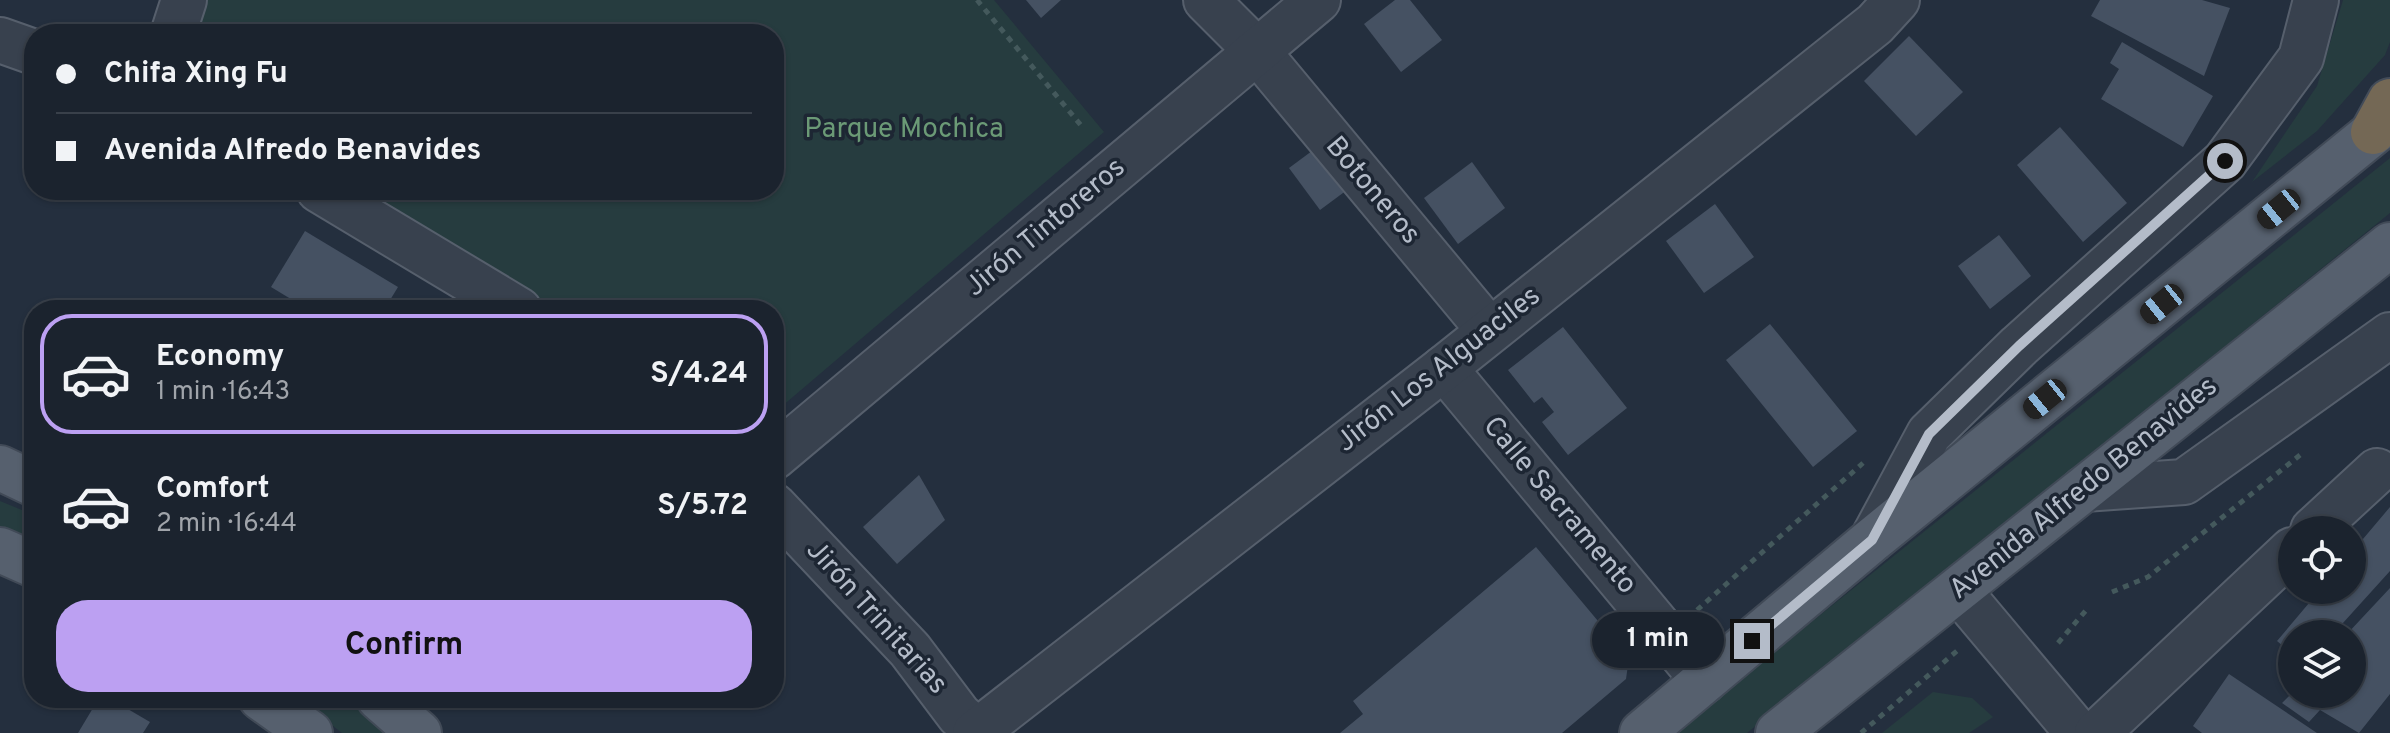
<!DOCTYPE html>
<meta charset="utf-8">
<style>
:root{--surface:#1b232e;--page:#282f3a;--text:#f1f3f6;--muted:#a0a4aa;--line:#39404a;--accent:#bca0f2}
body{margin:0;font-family:Overpass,sans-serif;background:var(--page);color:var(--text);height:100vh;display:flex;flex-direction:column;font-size:30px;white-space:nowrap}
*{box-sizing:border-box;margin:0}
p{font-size:26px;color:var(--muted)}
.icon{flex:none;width:44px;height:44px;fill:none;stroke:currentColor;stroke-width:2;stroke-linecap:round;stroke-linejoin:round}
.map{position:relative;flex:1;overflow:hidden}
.side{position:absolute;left:24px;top:300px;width:760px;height:408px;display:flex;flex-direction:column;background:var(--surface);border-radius:32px;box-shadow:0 2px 6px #0004,0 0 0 2px var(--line)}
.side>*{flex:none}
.hud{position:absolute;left:24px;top:24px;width:760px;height:176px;border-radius:32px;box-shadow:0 2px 6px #0004,0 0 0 2px var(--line);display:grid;align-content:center;height:176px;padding:0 32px;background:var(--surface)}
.fabs{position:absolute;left:2278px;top:516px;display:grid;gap:16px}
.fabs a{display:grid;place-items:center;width:88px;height:88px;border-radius:50%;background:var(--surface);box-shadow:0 2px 6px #0004,0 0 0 2px var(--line);font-size:40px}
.end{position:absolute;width:36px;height:36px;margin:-18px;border:10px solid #b4bcc9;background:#111;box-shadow:0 0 0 4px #111}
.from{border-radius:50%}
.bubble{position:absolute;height:56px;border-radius:28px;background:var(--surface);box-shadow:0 2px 6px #0004,0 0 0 2px var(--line);font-size:26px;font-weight:700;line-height:56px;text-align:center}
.car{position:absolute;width:24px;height:48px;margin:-24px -12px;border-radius:10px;box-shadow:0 0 6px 2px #0007;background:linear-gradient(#222 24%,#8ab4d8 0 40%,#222 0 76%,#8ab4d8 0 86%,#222 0)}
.hud b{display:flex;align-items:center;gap:28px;height:76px;font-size:30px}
.hud b+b{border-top:2px solid var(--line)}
.hud i{width:20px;height:20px;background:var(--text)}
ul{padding:14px 0 0;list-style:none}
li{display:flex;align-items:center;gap:24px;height:120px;margin:0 16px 12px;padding:0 16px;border:4px solid transparent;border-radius:32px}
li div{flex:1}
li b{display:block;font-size:30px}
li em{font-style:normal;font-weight:700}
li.selected{border-color:var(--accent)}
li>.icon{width:72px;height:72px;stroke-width:1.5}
.action{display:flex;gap:16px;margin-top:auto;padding:16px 32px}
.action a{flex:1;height:92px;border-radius:32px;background:var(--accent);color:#111;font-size:32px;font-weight:700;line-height:92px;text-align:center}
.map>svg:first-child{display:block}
</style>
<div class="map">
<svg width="2390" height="733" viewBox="0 0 2390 733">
<rect width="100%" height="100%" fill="#242f3e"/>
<!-- green -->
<g fill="#263c3f">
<path d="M174,0H994L1104,132L774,413V310H546L361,190H774V34H163Z"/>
<path d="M2343,0H2390V42L2385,55L2317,131L2252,182L2317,86Z"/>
<path d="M2390,158V213L1747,733H1673Z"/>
<path d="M0,501L34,515V547L0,533Z"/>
<path d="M1933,692L1972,698L1993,717L1969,733H1882Z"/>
<path d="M297,698H349L389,733H342Z"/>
</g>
<!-- building -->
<g fill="#455162">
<path d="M1026,0H1061L1041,18Z"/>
<path d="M1395,0H1410L1442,40L1401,72L1364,24Z"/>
<path d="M2100,0H2202L2230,8L2204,76L2091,16Z"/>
<path d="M1909,36L1963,92L1916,136L1864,81Z"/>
<path d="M2122,42L2213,96L2183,147L2101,99L2119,69L2110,63Z"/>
<path d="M2060,127L2127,203L2083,242L2017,165Z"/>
<path d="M1316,148L1347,190L1320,210L1289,168Z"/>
<path d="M1472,162L1505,208L1458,244L1424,198Z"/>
<path d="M1715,204L1754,257L1704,293L1666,241Z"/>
<path d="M305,231L398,287L384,310H309L271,287Z"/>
<path d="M1999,235L2031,276L1990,309L1958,266Z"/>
<path d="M1770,324L1857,431L1813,467L1726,360Z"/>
<path d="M1563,327L1627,408L1568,455L1542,422L1554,412L1542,397L1534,403L1508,370Z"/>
<path d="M919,475L945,520L897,564L863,527Z"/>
<path d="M2390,507V571L2333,634H2292V654L2277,641L2320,590H2352V552Z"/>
<path d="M1536,547L1629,658L1626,679L1562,733H1340L1363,714L1353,701Z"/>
<path d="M2390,588V694L2359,733L2320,710L2309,722L2282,703L2291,694H2352V634H2347Z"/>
<path d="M2229,674L2317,733H2202L2193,726Z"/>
<path d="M99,698H109L150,722L143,733H78Z"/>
</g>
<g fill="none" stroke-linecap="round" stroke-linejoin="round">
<!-- minor casing -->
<g stroke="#565f6c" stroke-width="48">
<g id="minor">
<path d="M1206,0L1257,51L1489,330"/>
<path d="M173,34L184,0"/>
<path d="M0,40L34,52"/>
<path d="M319,190L519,310"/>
<path d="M1444,368L1704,681"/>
<path d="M774,457L1318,0"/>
<path d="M2084,489L2184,482L2390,335"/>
<path d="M774,506L910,650L959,715L977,731"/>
<path d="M2313,530L2377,471"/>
<path d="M1872,540L1929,434L2019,346L2225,161L2301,58L2316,0"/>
<path d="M1958,590L2078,733"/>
<path d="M975,733L1444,368L1875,24L1897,0"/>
<path d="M2097,733L2292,550"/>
</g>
</g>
<!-- major casing -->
<g stroke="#414a57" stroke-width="48">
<g id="major">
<path d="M0,468L34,484"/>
<path d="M0,550L34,565"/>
<path d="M261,698L310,733"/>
<path d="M379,698L419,733"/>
<path d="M1642,733L1872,540L2390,119"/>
<path d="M1778,733L2390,245"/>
</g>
</g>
<!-- highway casing -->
<g stroke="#434c59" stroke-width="48">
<path id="highway" d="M2373,132L2390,101"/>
</g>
<!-- path -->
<g stroke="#44595c" stroke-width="5" stroke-dasharray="6 6" stroke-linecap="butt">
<path d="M977,0L1084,129"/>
<path d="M2112,592L2148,577L2300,455"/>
<path d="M1697,610L1863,463"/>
<path d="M2058,643L2088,608"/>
<path d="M1861,733L1958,650"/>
</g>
<!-- minor -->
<use href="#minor" stroke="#38414e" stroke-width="44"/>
<!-- major -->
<use href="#major" stroke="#56606e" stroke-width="44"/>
<!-- highway -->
<use href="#highway" stroke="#746855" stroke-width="44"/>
</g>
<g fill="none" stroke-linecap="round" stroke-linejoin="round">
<!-- route -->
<path stroke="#b4bcc9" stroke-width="10" d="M1752,641L1872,540L1929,434L2019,346L2225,161"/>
</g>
<g text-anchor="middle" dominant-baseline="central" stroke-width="7" stroke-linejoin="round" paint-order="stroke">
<!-- park labels -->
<g font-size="28" fill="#6b9a76" stroke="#1d2633">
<text x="904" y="130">Parque Mochica</text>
</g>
<!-- street labels -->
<g font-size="28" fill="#b4bcc9" stroke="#1d2633">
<text transform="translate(1372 191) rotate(50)">Botoneros</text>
<text transform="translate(1046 228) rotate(-40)">Jirón Tintoreros</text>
<text transform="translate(1439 370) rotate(-38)">Jirón Los Alguaciles</text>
<text transform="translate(2084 489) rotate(-39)">Avenida Alfredo Benavides</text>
<text transform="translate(1559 506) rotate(50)">Calle Sacramento</text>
<text transform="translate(876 618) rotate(48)">Jirón Trinitarias</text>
</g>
</g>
</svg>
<div class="fabs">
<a><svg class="icon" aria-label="locate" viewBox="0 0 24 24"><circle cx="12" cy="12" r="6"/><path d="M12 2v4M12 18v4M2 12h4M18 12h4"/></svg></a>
<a><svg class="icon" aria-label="layers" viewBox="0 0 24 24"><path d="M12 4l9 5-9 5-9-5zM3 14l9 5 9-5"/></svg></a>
</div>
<i class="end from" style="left:2225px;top:161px"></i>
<i class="end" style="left:1752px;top:641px"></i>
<div class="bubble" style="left:1592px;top:612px;width:132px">1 min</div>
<i class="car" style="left:2279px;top:209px;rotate:231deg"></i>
<i class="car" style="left:2162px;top:304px;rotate:231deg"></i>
<i class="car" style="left:2045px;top:399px;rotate:231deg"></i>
<div class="hud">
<b><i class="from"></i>Chifa Xing Fu</b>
<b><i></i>Avenida Alfredo Benavides</b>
</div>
<section class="side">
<ul>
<li class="selected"><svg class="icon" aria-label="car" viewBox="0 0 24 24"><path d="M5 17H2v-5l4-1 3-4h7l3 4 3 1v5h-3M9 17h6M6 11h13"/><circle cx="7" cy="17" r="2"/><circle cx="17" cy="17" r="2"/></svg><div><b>Economy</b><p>1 min · 16:43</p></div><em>S/4.24</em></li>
<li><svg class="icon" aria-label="car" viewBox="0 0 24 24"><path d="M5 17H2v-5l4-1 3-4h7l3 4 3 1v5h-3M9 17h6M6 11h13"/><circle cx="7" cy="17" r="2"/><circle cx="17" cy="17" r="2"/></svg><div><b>Comfort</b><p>2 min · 16:44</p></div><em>S/5.72</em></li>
</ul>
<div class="action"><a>Confirm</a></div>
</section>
</div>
